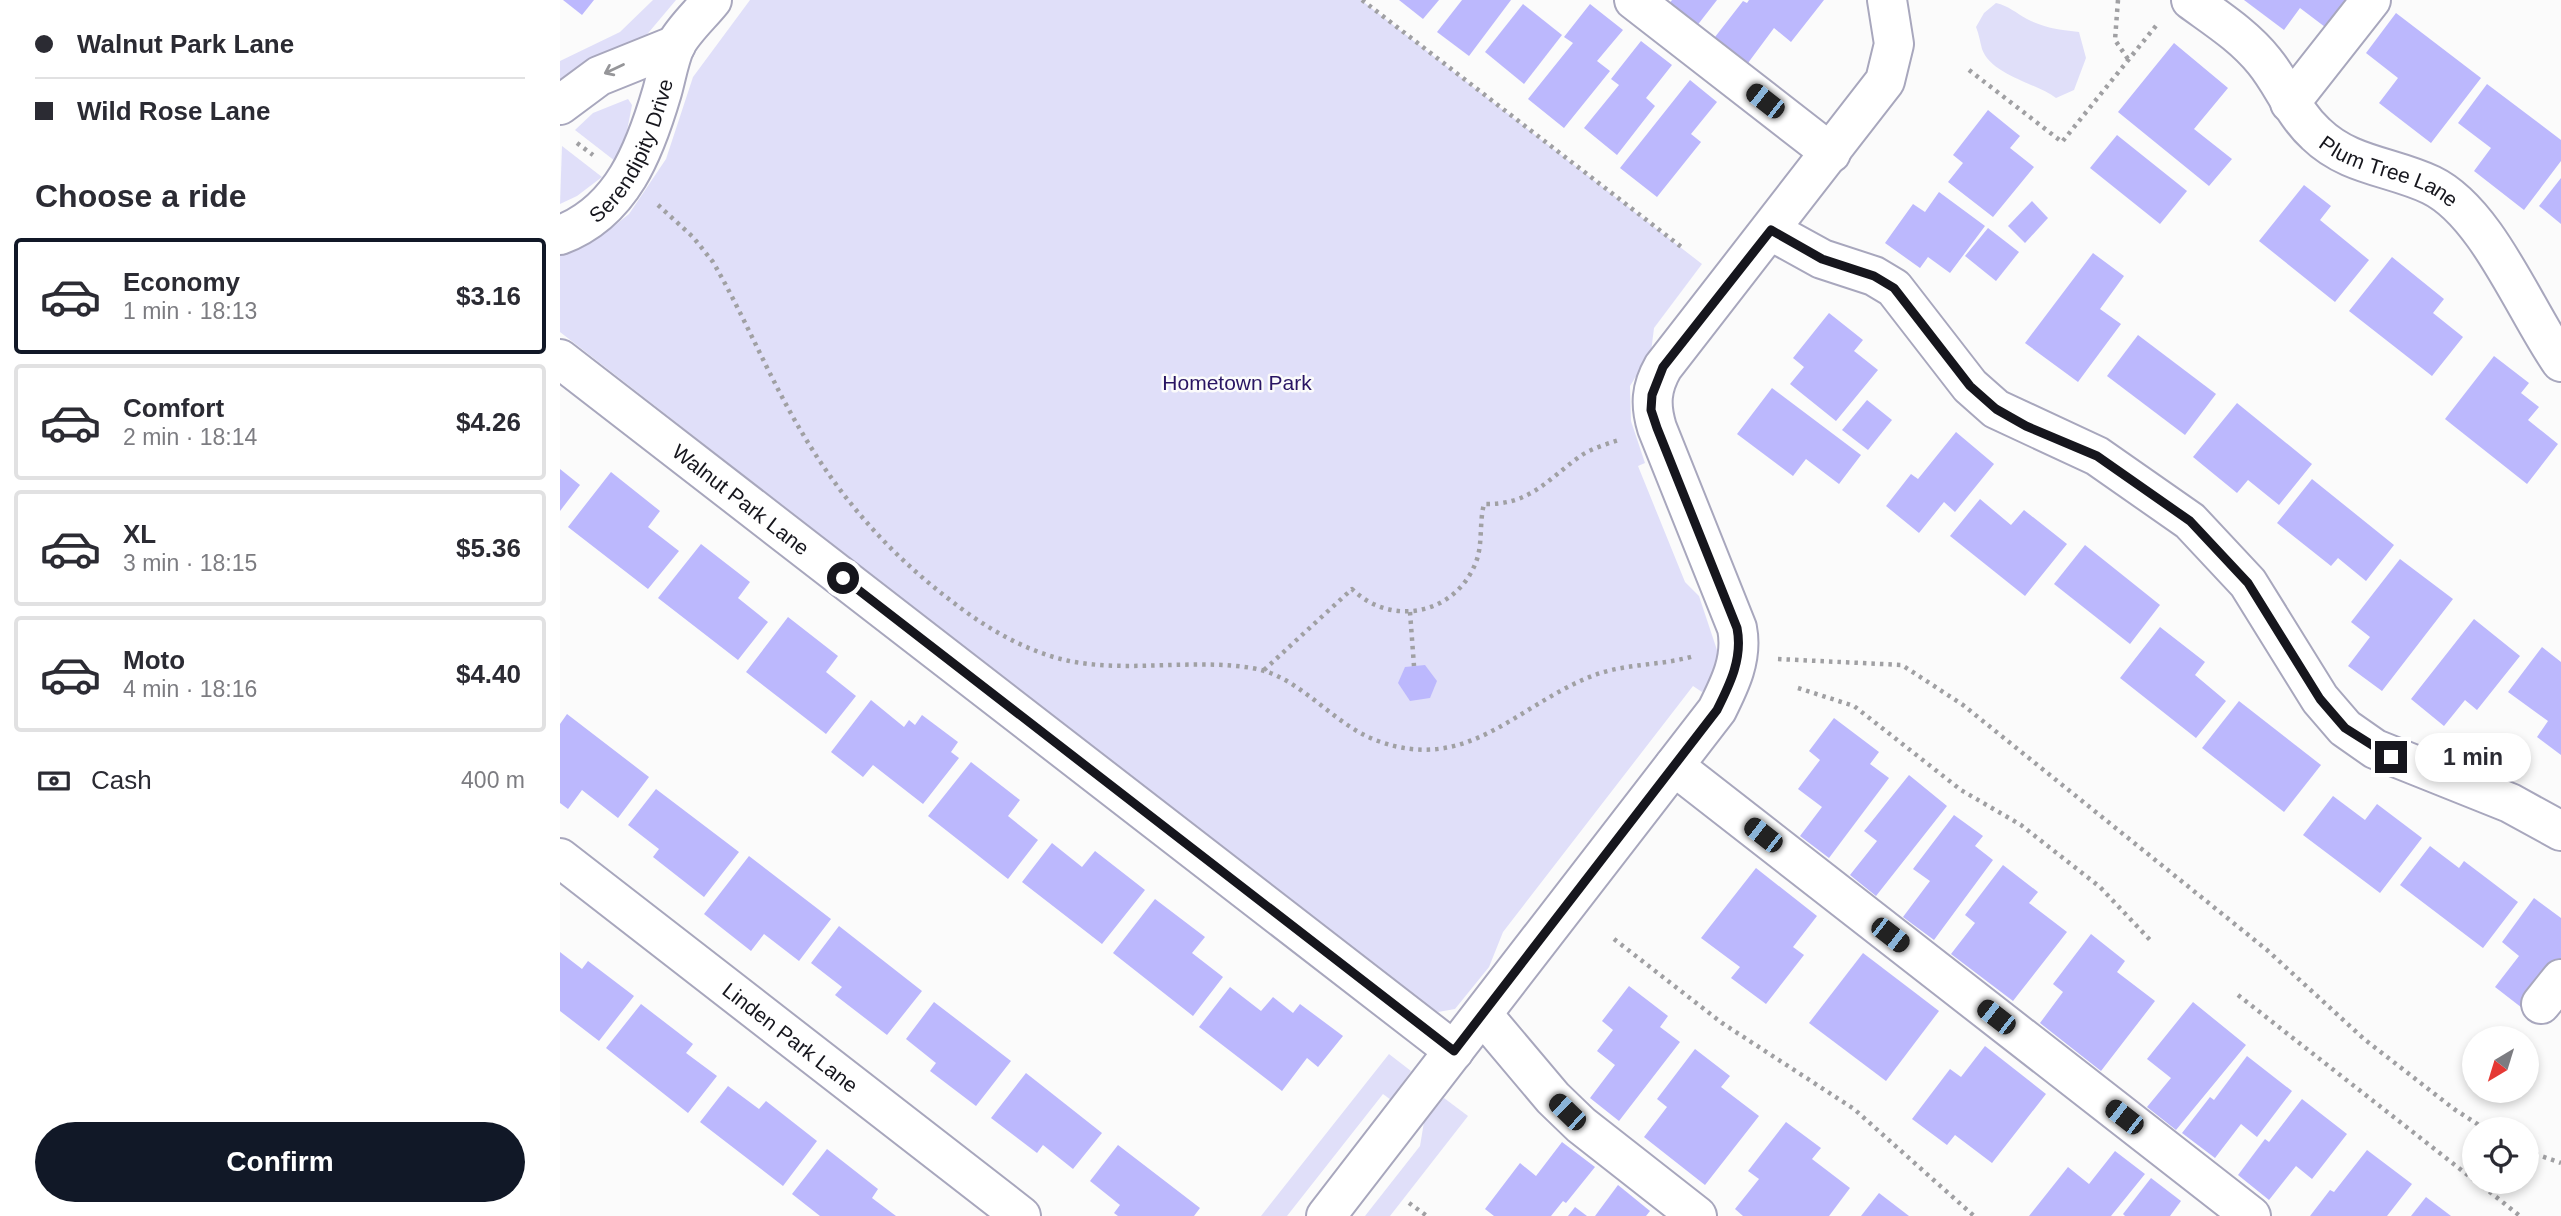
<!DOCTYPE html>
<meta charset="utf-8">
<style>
:root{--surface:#fff;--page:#f2f2f3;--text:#2b2b33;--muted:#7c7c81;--line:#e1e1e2;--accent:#111827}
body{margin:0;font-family:Arial,sans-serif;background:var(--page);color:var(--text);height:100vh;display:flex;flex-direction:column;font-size:26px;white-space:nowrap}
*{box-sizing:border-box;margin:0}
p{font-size:23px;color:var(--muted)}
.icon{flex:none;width:38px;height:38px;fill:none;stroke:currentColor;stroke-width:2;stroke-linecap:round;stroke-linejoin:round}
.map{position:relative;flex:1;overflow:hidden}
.drawer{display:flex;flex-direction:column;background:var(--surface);width:560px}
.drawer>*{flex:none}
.banner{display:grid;align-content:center;height:154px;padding:0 35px;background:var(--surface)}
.needle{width:46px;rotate:218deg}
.tools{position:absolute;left:1902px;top:1026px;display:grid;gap:14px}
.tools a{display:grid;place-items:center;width:77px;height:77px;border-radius:50%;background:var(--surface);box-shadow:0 4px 10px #0003;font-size:35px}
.end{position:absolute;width:32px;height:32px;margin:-16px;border:9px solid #16161d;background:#fff;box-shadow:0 0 0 4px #fff}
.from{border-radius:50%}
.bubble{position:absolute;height:49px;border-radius:24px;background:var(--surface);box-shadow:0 4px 10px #0003;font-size:23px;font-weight:700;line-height:49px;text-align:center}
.car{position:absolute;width:21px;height:42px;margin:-21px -10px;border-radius:9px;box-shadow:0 0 5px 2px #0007;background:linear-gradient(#222 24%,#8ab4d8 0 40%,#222 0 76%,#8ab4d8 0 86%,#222 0)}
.banner b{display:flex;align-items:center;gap:24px;height:66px;font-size:26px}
.banner b+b{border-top:2px solid var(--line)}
.banner i{width:18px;height:18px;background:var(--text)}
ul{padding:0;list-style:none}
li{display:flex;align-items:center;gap:21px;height:116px;margin:0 14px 10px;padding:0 21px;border:4px solid var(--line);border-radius:7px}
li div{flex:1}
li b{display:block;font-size:26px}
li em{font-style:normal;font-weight:700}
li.on{border-color:var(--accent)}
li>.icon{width:63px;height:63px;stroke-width:1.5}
h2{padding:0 35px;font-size:32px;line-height:84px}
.pay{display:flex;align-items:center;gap:18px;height:77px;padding:0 35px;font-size:26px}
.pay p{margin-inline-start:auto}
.primary-button{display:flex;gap:14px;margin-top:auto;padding:14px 35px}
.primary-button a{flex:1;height:80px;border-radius:42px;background:var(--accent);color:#fff;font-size:28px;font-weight:700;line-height:80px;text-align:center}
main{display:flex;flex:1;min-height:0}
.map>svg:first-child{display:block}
</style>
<main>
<section class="drawer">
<div class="banner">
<b><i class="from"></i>Walnut Park Lane</b>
<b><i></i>Wild Rose Lane</b>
</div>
<h2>Choose a ride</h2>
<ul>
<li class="on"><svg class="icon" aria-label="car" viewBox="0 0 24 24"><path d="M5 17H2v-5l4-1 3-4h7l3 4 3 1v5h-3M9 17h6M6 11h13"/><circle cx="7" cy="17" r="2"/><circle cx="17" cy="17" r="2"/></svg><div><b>Economy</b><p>1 min · 18:13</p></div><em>$3.16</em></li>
<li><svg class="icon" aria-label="car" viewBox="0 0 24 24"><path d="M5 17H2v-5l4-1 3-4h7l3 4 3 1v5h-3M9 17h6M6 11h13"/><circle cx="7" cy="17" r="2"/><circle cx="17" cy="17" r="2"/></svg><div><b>Comfort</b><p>2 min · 18:14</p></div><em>$4.26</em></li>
<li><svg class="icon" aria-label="car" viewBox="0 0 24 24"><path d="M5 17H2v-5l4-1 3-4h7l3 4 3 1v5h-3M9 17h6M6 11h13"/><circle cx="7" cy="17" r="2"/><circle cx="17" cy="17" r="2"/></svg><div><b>XL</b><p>3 min · 18:15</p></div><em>$5.36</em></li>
<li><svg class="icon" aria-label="car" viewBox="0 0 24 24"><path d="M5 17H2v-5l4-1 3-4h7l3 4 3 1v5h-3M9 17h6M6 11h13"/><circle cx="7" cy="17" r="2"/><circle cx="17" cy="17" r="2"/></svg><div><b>Moto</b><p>4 min · 18:16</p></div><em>$4.40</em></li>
</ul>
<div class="pay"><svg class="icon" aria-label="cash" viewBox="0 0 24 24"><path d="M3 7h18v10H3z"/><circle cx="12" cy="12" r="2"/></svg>Cash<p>400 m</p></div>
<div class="primary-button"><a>Confirm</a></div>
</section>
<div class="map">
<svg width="2001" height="1216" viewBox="0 0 2001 1216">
<rect width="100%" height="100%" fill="#fbfbfb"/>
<!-- green -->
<g fill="#e0dff9">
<path d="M93,0H116L84,38L0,84V61L60,32Z"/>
<path d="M190,0H801L1142,264L1094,328L1091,352L1070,386L1071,421L1085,463L1078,466L1125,582L1139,596L1160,659L1151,681L1142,692L1133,686L943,932L929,967L895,1009L878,1012L855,997L0,332V250L49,230L69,214L106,159L133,77Z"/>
<path d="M1436,3C1449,6 1456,13 1467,19C1484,28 1501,30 1519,32L1526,58L1514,90L1496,98C1476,83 1431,75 1422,49C1420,42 1419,34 1416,27L1424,13Z"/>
<path d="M68,99L72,105L66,136L55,161L15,130L33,113Z"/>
<path d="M2,146L42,177L17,196L0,204Z"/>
<path d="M829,1054L851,1071L831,1100L823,1094L727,1216H701Z"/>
<path d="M884,1098L908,1116L830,1216H805L860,1146L864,1122Z"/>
</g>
<!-- building -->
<g fill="#bcb8fd">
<path d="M3,0H34L22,15Z"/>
<path d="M839,0H879L863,19Z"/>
<path d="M902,0H951L909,56L877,32Z"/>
<path d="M1112,0H1157L1136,27L1108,5Z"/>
<path d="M1189,0H1264L1231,42L1214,28L1188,63L1155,37L1183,1L1187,3Z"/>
<path d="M1684,0H1790L1769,30L1740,8L1724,30Z"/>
<path d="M963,4L1002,35L964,84L925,52Z"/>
<path d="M1030,4L1063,30L1037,61L1050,71L1004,128L968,99L1013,43L1004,37Z"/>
<path d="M1836,13L1921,78L1871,143L1819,103L1838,78L1806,53Z"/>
<path d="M1081,41L1112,65L1086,98L1095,106L1057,155L1024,128L1059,85L1051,79Z"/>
<path d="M1614,43L1668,88L1634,129L1672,159L1649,186L1558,112Z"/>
<path d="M1130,80L1157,102L1131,134L1141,142L1097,197L1060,168Z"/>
<path d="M1927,84L2001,140V161L1964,210L1914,171L1931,148L1898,123Z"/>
<path d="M1428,110L1460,136L1450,148L1474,167L1433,217L1388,182L1403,163L1393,155Z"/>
<path d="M1557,135L1627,191L1600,224L1530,168Z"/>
<path d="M2001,178V224L1979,206Z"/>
<path d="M1744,185L1771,206L1760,220L1809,260L1775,302L1699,241Z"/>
<path d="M1379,192L1425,226L1390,273L1368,257L1360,268L1325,243L1353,204L1365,212Z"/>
<path d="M1472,201L1488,218L1465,243L1448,226Z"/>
<path d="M1428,228L1459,252L1436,281L1405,256Z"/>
<path d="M1533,253L1564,276L1540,309L1561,324L1518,382L1465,343Z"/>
<path d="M1832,257L1884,299L1873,313L1903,337L1872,376L1789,311Z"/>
<path d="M1269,313L1303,340L1294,351L1318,370L1276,421L1230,384L1244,367L1233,358Z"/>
<path d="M1578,335L1656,394L1625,435L1547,376Z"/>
<path d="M1934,356L1969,383L1961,393L1979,407L1968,420L1998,444L1967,484L1885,419Z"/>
<path d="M1212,388L1301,455L1279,484L1246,459L1233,476L1177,434Z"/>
<path d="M1307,400L1332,420L1308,450L1282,430Z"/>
<path d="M1677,403L1752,464L1719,505L1688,480L1677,493L1633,457Z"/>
<path d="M1396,432L1434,464L1395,512L1384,502L1359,533L1326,506L1351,474L1358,479Z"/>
<path d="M0,469L20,485L0,511Z"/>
<path d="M51,472L100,511L88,527L119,551L88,589L8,527Z"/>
<path d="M1752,479L1834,545L1806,581L1778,558L1771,566L1717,523Z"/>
<path d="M1420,499L1451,525L1464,510L1507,544L1465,596L1390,536Z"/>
<path d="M141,544L190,582L178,598L208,622L178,660L98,598Z"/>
<path d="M1525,545L1600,605L1570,644L1494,584Z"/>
<path d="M1840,559L1893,599L1822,691L1788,666L1810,637L1791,622Z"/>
<path d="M228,617L278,656L266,672L296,696L266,734L186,672Z"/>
<path d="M1914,619L1960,656L1917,710L1905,700L1884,726L1851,699Z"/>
<path d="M1600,627L1645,662L1635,675L1666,701L1636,738L1560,678Z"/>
<path d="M1982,647L2001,662V755L1977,737L1988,721L1948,692Z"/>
<path d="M865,665L877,681L870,698L850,701L838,683L845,667Z"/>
<path d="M311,700L344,727L349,720L355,725L362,715L398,742L391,752L399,758L363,804L313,765L303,777L271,752Z"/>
<path d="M1679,701L1761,765L1724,812L1642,748Z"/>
<path d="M7,714L89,777L58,818L22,790L8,809L0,803V724Z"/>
<path d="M1274,718L1319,752L1310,764L1329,778L1269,858L1240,836L1262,807L1238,789L1260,760L1249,751Z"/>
<path d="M411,762L460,800L448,816L478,840L448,879L368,816Z"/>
<path d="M1349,775L1387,806L1316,896L1290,875L1317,841L1304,831Z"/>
<path d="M96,789L179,852L144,897L93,857L99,849L68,825Z"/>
<path d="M1773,796L1805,820L1817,804L1862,838L1820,893L1743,835Z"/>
<path d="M1394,815L1423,836L1415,846L1433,860L1374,940L1343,917L1370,881L1353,869Z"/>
<path d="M492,843L522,867L535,851L585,890L542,944L462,882Z"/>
<path d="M1870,846L1899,868L1904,861L1958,902L1923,948L1840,885Z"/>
<path d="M189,856L271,919L239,961L204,934L191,951L144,914Z"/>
<path d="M1443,865L1478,892L1469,903L1507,932L1453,1001L1391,954L1415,923L1405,915Z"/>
<path d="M1196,868L1257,916L1233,947L1244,955L1206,1004L1171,978L1180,967L1141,938Z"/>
<path d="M1974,898L2001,918V964L1966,1011L1935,987L1959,956L1942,942Z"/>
<path d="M595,899L645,937L632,953L663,977L633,1016L553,953Z"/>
<path d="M279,926L362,991L327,1035L275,995L282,987L251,963Z"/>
<path d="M1531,934L1565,961L1557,972L1595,1001L1541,1071L1480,1023L1503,992L1493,984Z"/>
<path d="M0,952L22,969L28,961L74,996L39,1041L0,1011Z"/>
<path d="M1303,953L1379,1011L1326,1081L1249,1023Z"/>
<path d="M1069,986L1108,1016L1100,1027L1120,1042L1059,1121L1030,1098L1055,1065L1037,1051L1053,1030L1042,1021Z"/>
<path d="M670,987L701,1011L713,997L733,1013L740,1004L783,1036L758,1067L747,1058L722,1091L639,1027Z"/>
<path d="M374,1002L451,1061L416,1106L370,1071L376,1063L346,1039Z"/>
<path d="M1633,1002L1686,1045L1616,1130L1587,1107L1611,1078L1587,1059Z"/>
<path d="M81,1004L133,1044L126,1053L157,1076L128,1113L46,1048Z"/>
<path d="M1425,1046L1486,1094L1432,1163L1395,1135L1387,1145L1352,1119L1390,1069L1401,1077Z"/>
<path d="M1135,1049L1170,1076L1161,1087L1199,1116L1145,1185L1084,1137L1107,1107L1097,1099Z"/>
<path d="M1687,1056L1732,1091L1697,1137L1681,1124L1655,1158L1622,1133L1650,1097L1654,1100Z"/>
<path d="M466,1073L542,1133L513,1169L483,1145L477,1153L431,1118Z"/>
<path d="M168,1086L199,1109L206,1101L257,1141L223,1186L140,1122Z"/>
<path d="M1742,1099L1787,1134L1752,1179L1736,1166L1709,1200L1678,1175L1705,1139L1709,1142Z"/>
<path d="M1226,1122L1261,1148L1252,1159L1290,1188L1269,1216H1183L1175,1209L1199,1179L1188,1171Z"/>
<path d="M1002,1142L1035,1167L1006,1203L1003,1201L991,1216H934L925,1209L960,1163L976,1176Z"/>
<path d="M558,1145L640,1208L634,1216H558L554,1213L560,1205L530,1181Z"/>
<path d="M267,1149L318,1189L312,1198L336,1216H260L232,1194Z"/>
<path d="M1807,1150L1852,1184L1827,1216H1750L1770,1190L1774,1192Z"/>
<path d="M1555,1151L1585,1174L1551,1216H1469L1508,1167L1529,1184Z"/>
<path d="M1591,1178L1621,1201L1610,1216H1565L1563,1214Z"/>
<path d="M1058,1185L1090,1211L1086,1216H1035Z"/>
<path d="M1319,1193L1349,1216H1301Z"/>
<path d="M1866,1197L1891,1216H1851Z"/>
<path d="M1015,1207L1027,1216H1008Z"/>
</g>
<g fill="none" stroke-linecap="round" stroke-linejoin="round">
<!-- minor casing -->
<g stroke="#a8a7bd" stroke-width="42">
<g id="minor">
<path d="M1074,0L1271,153"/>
<path id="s1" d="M1631,0C1657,19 1684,36 1704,61C1723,84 1733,113 1756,134C1789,166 1831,166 1871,185C1927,212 1965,311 2001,362"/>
<path d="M1730,103L1811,0"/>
<path d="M0,105L39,76L116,45"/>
<path d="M1211,231L1262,259L1314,276L1334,288L1410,386L1436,409L1537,456L1630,521L1688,583L1760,699L1785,728L1815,749L1950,803L2001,831"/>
<path id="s2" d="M0,235C62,212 85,150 102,92C106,78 109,60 115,46C123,30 141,14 152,0"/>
<path id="s3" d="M0,359L894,1051"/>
<path d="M1114,766L1691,1216"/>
<path id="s4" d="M0,858L461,1216"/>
<path d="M1981,1004L2001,979"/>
<path d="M923,1015L993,1098L1021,1125L1137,1216"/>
<path d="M766,1216L1157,710C1170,684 1183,658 1177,628L1097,428C1090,405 1091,388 1103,367L1325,81L1334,44L1327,0"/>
</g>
</g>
<!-- path -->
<g stroke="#a0a0a3" stroke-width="4.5" stroke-dasharray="3.5 5" stroke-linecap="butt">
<path d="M802,0L1124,249"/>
<path d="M1558,0L1555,40L1568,59"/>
<path d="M1409,70L1502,142L1599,22"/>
<path d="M17,143L33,155"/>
<path d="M98,205L133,237L153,262C186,319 210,380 244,436C284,503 333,557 394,603C430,631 476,657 521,663C577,671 636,659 692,668C741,676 771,724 818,741C908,774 957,705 1032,676C1065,663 1101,666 1134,656"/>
<path d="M850,612L854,666"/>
<path d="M1218,659L1342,665L1403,705L1707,950L1804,1039L1894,1109L1925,1129"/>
<path d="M704,670L792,589C832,628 896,614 916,562C923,544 919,523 924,504C969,505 985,482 1019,457C1030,449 1046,444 1059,440"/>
<path d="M1238,688L1294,706L1401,790L1461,825L1540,887L1591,941"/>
<path d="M1054,939L1162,1023L1294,1109L1414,1216"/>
<path d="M1678,995L1914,1180"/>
<path d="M1967,1151L2001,1163"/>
<path d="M1916,1181L1960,1216"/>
<path d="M849,1203L867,1216"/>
</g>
<!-- minor -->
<use href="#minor" stroke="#fff" stroke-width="38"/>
</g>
<!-- one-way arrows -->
<defs><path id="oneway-shaft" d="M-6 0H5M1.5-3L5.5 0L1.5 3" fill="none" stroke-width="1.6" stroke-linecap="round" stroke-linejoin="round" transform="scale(1.75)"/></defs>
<use stroke="#969699" href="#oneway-shaft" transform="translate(54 69) rotate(155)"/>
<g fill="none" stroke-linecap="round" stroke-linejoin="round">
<!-- route -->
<path stroke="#16161d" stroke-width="9" d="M283,578L894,1051L1157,710C1170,684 1183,658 1177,628L1097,428L1091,410L1092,395L1103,367L1211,230L1262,259L1314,276L1334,288L1410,386L1436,409L1466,426L1537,456L1630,521L1688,583L1760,699L1785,728L1831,757"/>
</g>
<g text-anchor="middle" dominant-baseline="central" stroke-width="5" stroke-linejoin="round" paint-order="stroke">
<!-- street labels -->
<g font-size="21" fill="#16161d" stroke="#fbfbfb">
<text stroke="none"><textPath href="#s2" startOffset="116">Serendipity Drive</textPath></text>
<text stroke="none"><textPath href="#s1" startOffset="268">Plum Tree Lane</textPath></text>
<text stroke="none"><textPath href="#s3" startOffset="229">Walnut Park Lane</textPath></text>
<text stroke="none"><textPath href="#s4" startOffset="292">Linden Park Lane</textPath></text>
</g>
<!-- park labels -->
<g font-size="21" fill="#291563" stroke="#fbfbfb">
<text x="677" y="382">Hometown Park</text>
</g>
</g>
</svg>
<div class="tools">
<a><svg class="needle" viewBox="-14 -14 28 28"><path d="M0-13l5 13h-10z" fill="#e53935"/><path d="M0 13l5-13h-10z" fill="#7c7c81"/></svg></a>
<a><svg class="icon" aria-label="locate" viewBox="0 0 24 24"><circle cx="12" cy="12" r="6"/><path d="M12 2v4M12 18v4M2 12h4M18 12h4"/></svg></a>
</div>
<i class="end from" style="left:283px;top:578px"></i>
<i class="end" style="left:1831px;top:757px"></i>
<div class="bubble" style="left:1855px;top:733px;width:116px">1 min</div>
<i class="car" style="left:1205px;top:101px;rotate:308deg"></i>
<i class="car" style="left:1203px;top:835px;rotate:308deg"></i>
<i class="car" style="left:1330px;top:935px;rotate:128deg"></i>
<i class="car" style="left:1436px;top:1017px;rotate:308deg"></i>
<i class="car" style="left:1007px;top:1112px;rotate:314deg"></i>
<i class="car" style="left:1564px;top:1117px;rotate:308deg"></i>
</div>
</main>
